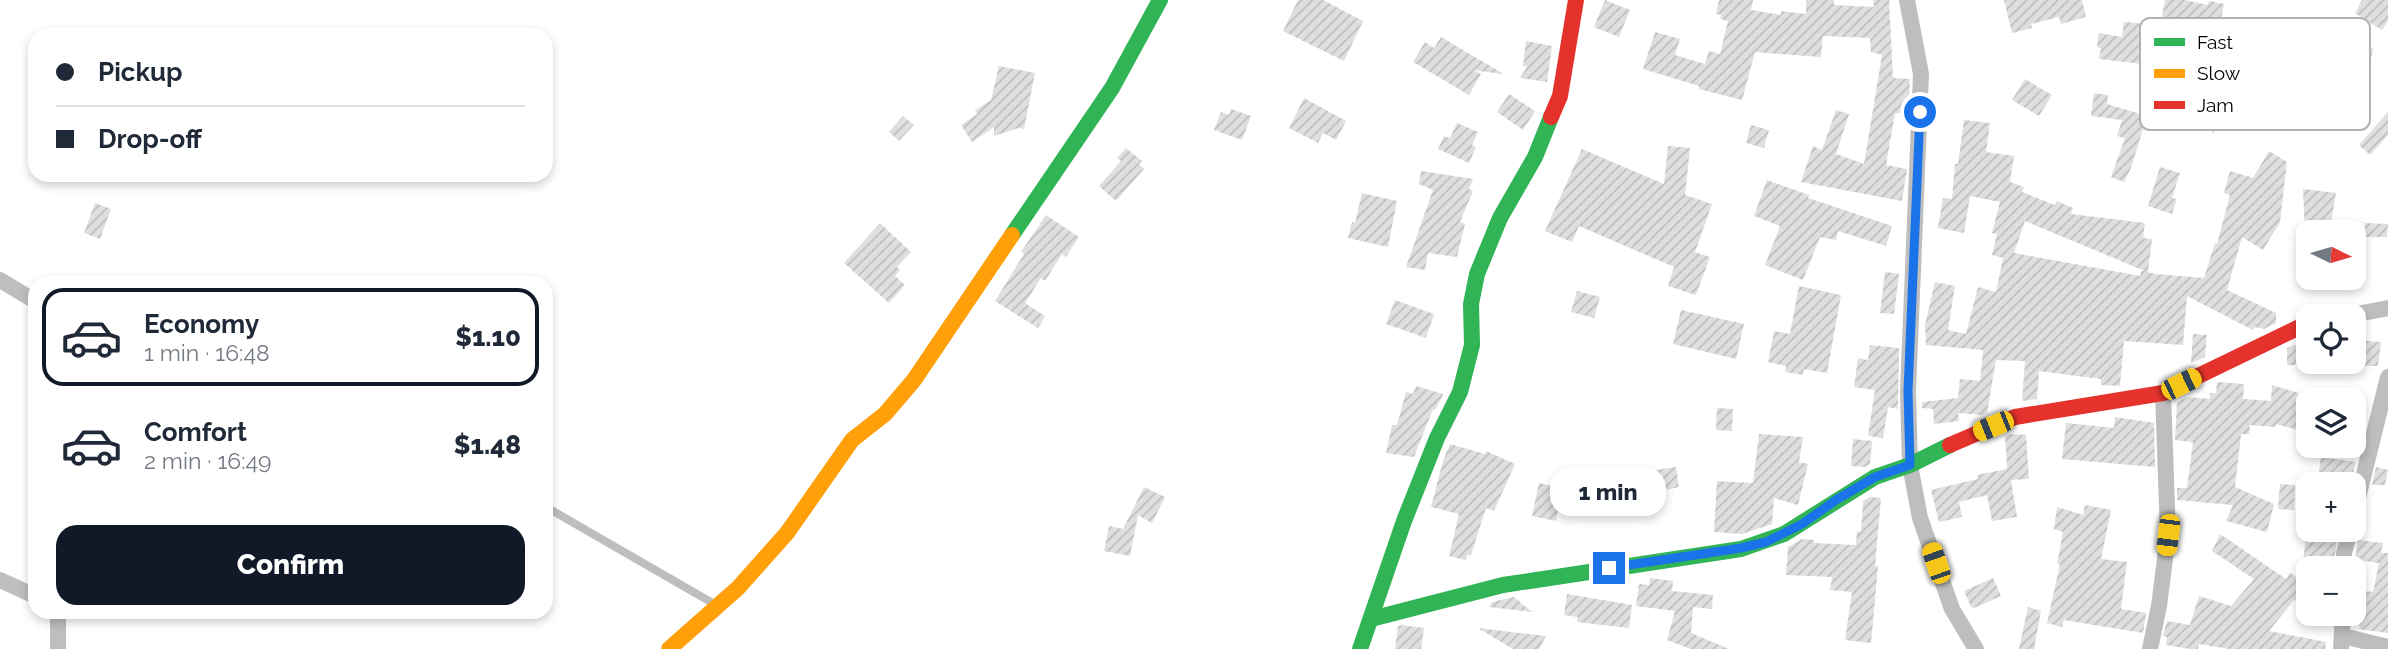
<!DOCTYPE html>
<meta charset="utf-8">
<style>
:root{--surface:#fff;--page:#f2f2f3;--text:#1f2937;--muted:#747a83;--line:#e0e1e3;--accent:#111827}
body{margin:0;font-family:Raleway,sans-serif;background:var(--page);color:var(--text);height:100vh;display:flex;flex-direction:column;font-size:26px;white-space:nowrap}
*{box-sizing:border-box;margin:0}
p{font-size:23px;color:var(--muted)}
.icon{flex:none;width:38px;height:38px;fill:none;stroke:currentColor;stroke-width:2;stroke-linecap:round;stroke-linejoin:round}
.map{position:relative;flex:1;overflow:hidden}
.details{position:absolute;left:28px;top:276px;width:525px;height:343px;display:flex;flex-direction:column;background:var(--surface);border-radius:21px;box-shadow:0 4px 10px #0003}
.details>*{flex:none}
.guide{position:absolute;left:28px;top:28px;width:525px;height:154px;border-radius:21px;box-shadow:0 4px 10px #0003;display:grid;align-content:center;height:154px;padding:0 28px;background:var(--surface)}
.needle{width:46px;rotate:95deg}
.fabs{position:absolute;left:2296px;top:220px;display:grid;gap:14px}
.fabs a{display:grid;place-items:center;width:70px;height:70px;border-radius:14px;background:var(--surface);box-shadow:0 4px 10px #0003;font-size:35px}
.end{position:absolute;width:32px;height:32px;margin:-16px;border:9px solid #1a73e8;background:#fff;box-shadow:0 0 0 4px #fff}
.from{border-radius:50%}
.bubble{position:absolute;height:49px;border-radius:21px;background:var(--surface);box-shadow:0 4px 10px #0003;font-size:23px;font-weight:800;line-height:49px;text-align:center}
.car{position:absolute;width:21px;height:42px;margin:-21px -10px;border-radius:9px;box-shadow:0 0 5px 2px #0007;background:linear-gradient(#f5c518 24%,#345 0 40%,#f5c518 0 76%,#345 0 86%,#f5c518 0)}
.guide b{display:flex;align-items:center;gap:24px;height:66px;font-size:26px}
.guide b+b{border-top:2px solid var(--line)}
.guide i{width:18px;height:18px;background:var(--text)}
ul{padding:12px 0 0;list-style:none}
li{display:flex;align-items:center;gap:21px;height:98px;margin:0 14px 10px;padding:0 14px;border:4px solid transparent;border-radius:21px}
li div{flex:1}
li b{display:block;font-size:26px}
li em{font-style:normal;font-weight:800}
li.selected{border-color:var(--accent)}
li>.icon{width:63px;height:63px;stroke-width:1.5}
.cta{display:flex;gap:14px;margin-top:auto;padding:14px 28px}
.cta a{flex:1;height:80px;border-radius:21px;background:var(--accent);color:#fff;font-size:28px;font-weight:800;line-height:80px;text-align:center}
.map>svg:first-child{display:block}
</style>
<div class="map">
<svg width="2388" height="649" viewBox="0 0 2388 649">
<defs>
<pattern id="building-hatch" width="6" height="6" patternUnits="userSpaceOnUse" patternTransform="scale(1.75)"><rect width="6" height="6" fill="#dfdfdf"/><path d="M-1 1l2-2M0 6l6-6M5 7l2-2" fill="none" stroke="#bebebe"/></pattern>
</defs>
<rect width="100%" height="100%" fill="#fff"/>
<!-- building -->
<g fill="url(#building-hatch)" fill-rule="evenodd">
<path d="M1298,0H1323L1363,21L1344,61L1283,31Z"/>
<path d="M1605,0L1630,10L1619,37L1594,27Z"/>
<path d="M1719,0H1753L1751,10L1781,15V11L1806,14V0H1834V5L1874,7L1873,0H1889L1893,78L1910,79L1908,114L1895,113L1886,165L1907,169L1902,201L1801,182L1813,146L1822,150L1836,110L1849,114L1836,154L1864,164L1882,55L1871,52L1870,38L1823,36L1821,57L1755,52L1742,100L1699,89V86L1643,69L1655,32L1680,39L1675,55L1705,64L1709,51L1720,54L1728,21L1720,19L1721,15L1716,14Z"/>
<path d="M2004,0H2082L2086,17L2061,24L2059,17L2031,24L2032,28L2012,33Z"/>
<path d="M2165,0H2184L2208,5L2209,1L2224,4L2221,20L2265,30L2263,41L2236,37L2228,74H2212L2214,64L2197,60L2202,34L2160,26Z"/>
<path d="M2362,0H2388V21L2382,30L2355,13Z"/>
<path d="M2124,22L2146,24L2142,64L2099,59L2101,48L2097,47L2099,33L2122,37Z"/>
<path d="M1441,37L1502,73V74L1473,70L1481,74L1469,95L1413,62L1425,42L1434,48Z"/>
<path d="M2334,40L2373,48L2367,83L2337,78L2338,74H2301V42Z"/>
<path d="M1526,41L1552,46L1547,82L1520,78L1527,67L1523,66Z"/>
<path d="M999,66L1035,73L1024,129L1019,128L994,136V127L972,142L961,125L977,114L975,110L991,100Z"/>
<path d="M2025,79L2052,95L2039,116L2012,100Z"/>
<path d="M2210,83L2225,86L2222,100L2239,98L2241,115L2219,111L2214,133H2212L2209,109L2194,106V103L2208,101Z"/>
<path d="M2094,93L2108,95L2107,104L2147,116L2131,168L2124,182L2111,177L2125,138L2117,136L2122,120L2091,116Z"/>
<path d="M1509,94L1535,111L1523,130L1497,112Z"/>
<path d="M1304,98L1346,121L1336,140L1323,133L1318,143L1289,128Z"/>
<path d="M1231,109L1251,116L1242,140L1214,130L1221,112L1229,115Z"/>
<path d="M2388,112V135L2370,155L2359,145Z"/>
<path d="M903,116L914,125L899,141L889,132Z"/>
<path d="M1964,120L1990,123L1986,152L2014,156L2010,182L2024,187L2022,192L2055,205L2057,201L2073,208L2071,214L2145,223L2143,238L2152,239L2148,272L2155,274L2204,278L2215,243L2217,244L2230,195L2224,193L2230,171L2253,178L2269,151L2287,162L2280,222L2263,250L2242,237L2227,290L2276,313V323L2264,329L2254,327L2253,330L2187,296L2183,345L2124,341L2120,386L2101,385V379L2039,371L2037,399L2022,401L2025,361L1996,360L1987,413L1982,415L1958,413L1959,421L1934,424L1933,409L1922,408V402L1958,398L1960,379L1980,381L1983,350L1926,345L1925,325L1935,282L1955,286L1948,330L1966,334L1978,287L1996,292L2003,258L1992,255L1997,234L1992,233L2000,202L1970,196L1964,233L1938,228L1943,198L1952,199L1955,164H1958ZM2025,221L2145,271H2141L2140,276L2014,253Z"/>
<path d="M1457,123L1478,132L1472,145L1476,147L1469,163L1438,149L1444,136L1450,138Z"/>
<path d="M1751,125L1769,130L1764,148L1746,143Z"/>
<path d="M1668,146L1690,148L1685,195L1712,204L1695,252L1710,257L1696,295L1668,286L1674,267L1579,226L1572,242L1545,231L1582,149L1664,184Z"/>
<path d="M1126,148L1142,161L1139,164L1144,169L1116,201L1099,186L1121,161L1117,158Z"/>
<path d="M2160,167L2180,173L2172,198L2177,199L2172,214L2148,206Z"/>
<path d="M1421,171L1473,179L1469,189L1473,191L1460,222L1465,224L1457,257L1428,253L1425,270L1406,267L1433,190L1419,184Z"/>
<path d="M1767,180L1809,195L1808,198L1892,226L1886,246L1838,231L1836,240L1820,237L1803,280L1765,265L1780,226L1754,216Z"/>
<path d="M2303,189L2336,193L2329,233H2305Z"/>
<path d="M1362,193L1397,201L1388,247L1348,238L1352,222L1355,223Z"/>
<path d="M95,203L111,209L100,239L84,233Z"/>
<path d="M1046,215L1079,237L1066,257L1062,254L1045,281L1041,278L1025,303L1045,316L1038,328L995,301L1024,254L1021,252Z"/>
<path d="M880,223L911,252L897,267L900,270L895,276L905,285L889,303L844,263Z"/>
<path d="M2365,223L2388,224L2387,237H2364Z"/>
<path d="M1885,272L1899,274L1894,314L1880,313Z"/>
<path d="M1799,286L1841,295L1827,373L1804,369L1803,375L1785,372L1786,366L1768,362L1774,331L1790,334Z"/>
<path d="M1577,291L1600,297L1594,318L1571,312Z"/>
<path d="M1395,300L1434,314L1426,338L1386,324Z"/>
<path d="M1681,310L1744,324L1736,359L1673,344Z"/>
<path d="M2193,334L2207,335L2205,357L2194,362H2191Z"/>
<path d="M2356,340L2381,342L2378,366H2354Z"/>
<path d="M2297,344H2308L2307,358L2312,365H2287V348Z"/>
<path d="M1870,345L1899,348L1898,409L1888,407L1883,438L1868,436L1875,390L1854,387L1858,358L1868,360Z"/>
<path d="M2217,382L2244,384L2243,399L2271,401L2272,385L2308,396L2298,430L2276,424V427L2250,425L2249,434H2241L2235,487L2274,504L2267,532L2226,521L2233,505L2177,500V488H2187L2193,442L2175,440L2177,402L2188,397L2210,399V393H2216Z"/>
<path d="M1416,386L1443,394L1442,397L1435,410L1433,409L1414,457L1386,453L1392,425H1397L1406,392L1413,394Z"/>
<path d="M1717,408L1733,409L1732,431L1716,430Z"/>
<path d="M2115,417L2154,423L2155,467L2062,459L2066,423L2114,428Z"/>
<path d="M1759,434L1803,437L1799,462L1808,464L1798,505L1774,498L1772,524L1742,534L1714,532L1717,481L1753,483Z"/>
<path d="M2011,434L2026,435L2029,479L2011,480L2017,517L1992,521L1987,495L1959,502L1962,517L1939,522L1931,490L1978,479L1977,475L2007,469L2005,436Z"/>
<path d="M1853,439L1872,441L1870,464L1865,467L1851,466Z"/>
<path d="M1450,444L1485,454L1486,451L1515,464L1494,511L1486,508L1471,555H1467L1466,560L1449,556L1459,514L1431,507L1443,461Z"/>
<path d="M2321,457L2356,462L2350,485H2317Z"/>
<path d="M1676,467L1679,487L1627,499V474Z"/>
<path d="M2376,467L2388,470L2385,485H2372Z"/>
<path d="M1539,483L1563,488L1556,521L1532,516Z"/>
<path d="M2280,484L2295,485L2294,510L2278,509Z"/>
<path d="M1144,487L1165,497L1152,523L1138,515L1130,556L1104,551L1109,526L1123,529Z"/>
<path d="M1870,497L1881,498L1875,566H1878L1871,643L1845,640L1852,592L1830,590L1832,577L1786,575L1788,547L1802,539L1814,540V543L1856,545L1857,531L1861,532L1863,501Z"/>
<path d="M2085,505L2111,510L2101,559L2127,562L2121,609L2146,613L2143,633L2064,620L2062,627L2047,623L2060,564H2057L2063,532L2054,529L2057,507L2083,515Z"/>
<path d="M2220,534L2286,579L2290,573L2301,580L2306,536L2337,540L2333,569H2308V584L2298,602L2294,600L2269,631L2326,642L2325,649H2229L2199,644L2198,649H2190L2166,645L2167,637L2163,636L2167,621L2190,625L2199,596L2231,606L2254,579L2212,551Z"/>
<path d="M2358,540L2383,543L2381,553H2388V633L2359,629L2364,591L2373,592L2379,563L2355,560Z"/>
<path d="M1650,578L1673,581L1672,591L1713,595L1712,609L1693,607L1691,633L1729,649H1691L1667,640L1675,611L1636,606L1639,584L1649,585Z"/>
<path d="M1993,578L2001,596L1974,608L1971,607L1964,591Z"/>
<path d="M1567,594L1632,605L1629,628L1577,622L1578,617L1564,615Z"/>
<path d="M1514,597L1532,612L1489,607L1492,602Z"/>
<path d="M2028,607L2041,611L2034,649H2019Z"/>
<path d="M1402,625L1424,628L1421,649H1395L1398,626Z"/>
<path d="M1478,628L1546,636L1539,649H1513Z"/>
</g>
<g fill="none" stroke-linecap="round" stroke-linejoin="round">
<!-- lane -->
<path stroke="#bebebe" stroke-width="8" d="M546,507L716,605"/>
<!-- street -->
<g stroke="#bebebe" stroke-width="16">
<path d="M1907,0L1921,74L1908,391L1910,465L1920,518L1952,609L1976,649"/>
<path d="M0,280L35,301"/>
<path d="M2341,317L2388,308"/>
<path d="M2354,514L2388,377"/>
<path d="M2344,569V553L2350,530"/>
<path d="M0,580L35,596"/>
<path d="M58,612V649"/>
<path d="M2343,636L2388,647"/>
<path d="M2150,649L2159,606L2168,535L2163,393"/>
<path d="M2341,649L2343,614"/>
</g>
<!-- fast -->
<g stroke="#30b455" stroke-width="16">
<path d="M1012,235L1112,88L1160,0"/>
<path d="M1371,619L1503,585L1741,549L1784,534L1875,477L1910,465L1950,445"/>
<path d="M1360,649L1404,521L1437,438L1460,392L1472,345L1471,304L1477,274L1500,218L1535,157L1551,117"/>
</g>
<!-- slow -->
<path stroke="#ff9f0a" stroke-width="16" d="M669,649L738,588L787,533L852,440L885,414L914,380L1012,235"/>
<!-- jam -->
<g stroke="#e5322d" stroke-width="16">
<path d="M1551,117L1560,96L1576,0"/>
<path d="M1950,445L2015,417L2163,393L2308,323"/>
</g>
</g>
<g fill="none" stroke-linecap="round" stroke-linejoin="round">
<!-- route -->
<path stroke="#1a73e8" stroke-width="9" d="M1609,568L1741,548L1766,542L1802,524L1836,500L1875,477L1910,465L1908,391L1920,112"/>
</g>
<!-- legend -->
<rect x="2140" y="18" width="230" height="112" rx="10" fill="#fff" stroke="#b2b2b2" stroke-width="2"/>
<rect x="2154" y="38" width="31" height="8" fill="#30b455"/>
<rect x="2154" y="69" width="31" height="9" fill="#ff9f0a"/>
<rect x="2154" y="101" width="31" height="8" fill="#e5322d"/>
<g font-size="19" fill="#000">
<text x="2197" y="49">Fast</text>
<text x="2197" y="80">Slow</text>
<text x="2197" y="112">Jam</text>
</g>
</svg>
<div class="fabs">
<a><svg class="needle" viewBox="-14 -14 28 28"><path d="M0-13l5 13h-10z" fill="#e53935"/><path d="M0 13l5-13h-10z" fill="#747a83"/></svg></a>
<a><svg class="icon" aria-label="locate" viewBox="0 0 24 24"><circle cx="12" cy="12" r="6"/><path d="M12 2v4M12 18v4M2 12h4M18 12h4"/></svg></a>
<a><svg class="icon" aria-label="layers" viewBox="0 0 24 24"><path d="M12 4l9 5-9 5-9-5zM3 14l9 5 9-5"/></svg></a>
<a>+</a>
<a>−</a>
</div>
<i class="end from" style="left:1920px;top:112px"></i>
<i class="end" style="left:1609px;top:568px"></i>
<div class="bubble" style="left:1550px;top:467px;width:116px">1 min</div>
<i class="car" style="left:2181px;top:384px;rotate:64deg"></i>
<i class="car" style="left:1993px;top:426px;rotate:248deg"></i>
<i class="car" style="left:2168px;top:535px;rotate:187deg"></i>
<i class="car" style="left:1936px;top:563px;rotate:341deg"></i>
<div class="guide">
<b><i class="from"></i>Pickup</b>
<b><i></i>Drop-off</b>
</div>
<section class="details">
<ul>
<li class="selected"><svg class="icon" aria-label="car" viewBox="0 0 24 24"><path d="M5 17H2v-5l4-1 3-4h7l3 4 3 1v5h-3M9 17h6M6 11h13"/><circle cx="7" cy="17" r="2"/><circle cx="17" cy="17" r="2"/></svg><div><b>Economy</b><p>1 min · 16:48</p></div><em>$1.10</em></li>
<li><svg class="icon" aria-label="car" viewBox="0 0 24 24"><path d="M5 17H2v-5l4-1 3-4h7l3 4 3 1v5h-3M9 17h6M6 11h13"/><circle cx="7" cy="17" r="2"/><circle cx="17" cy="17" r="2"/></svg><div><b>Comfort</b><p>2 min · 16:49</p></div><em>$1.48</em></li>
</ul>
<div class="cta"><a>Confirm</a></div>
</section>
</div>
